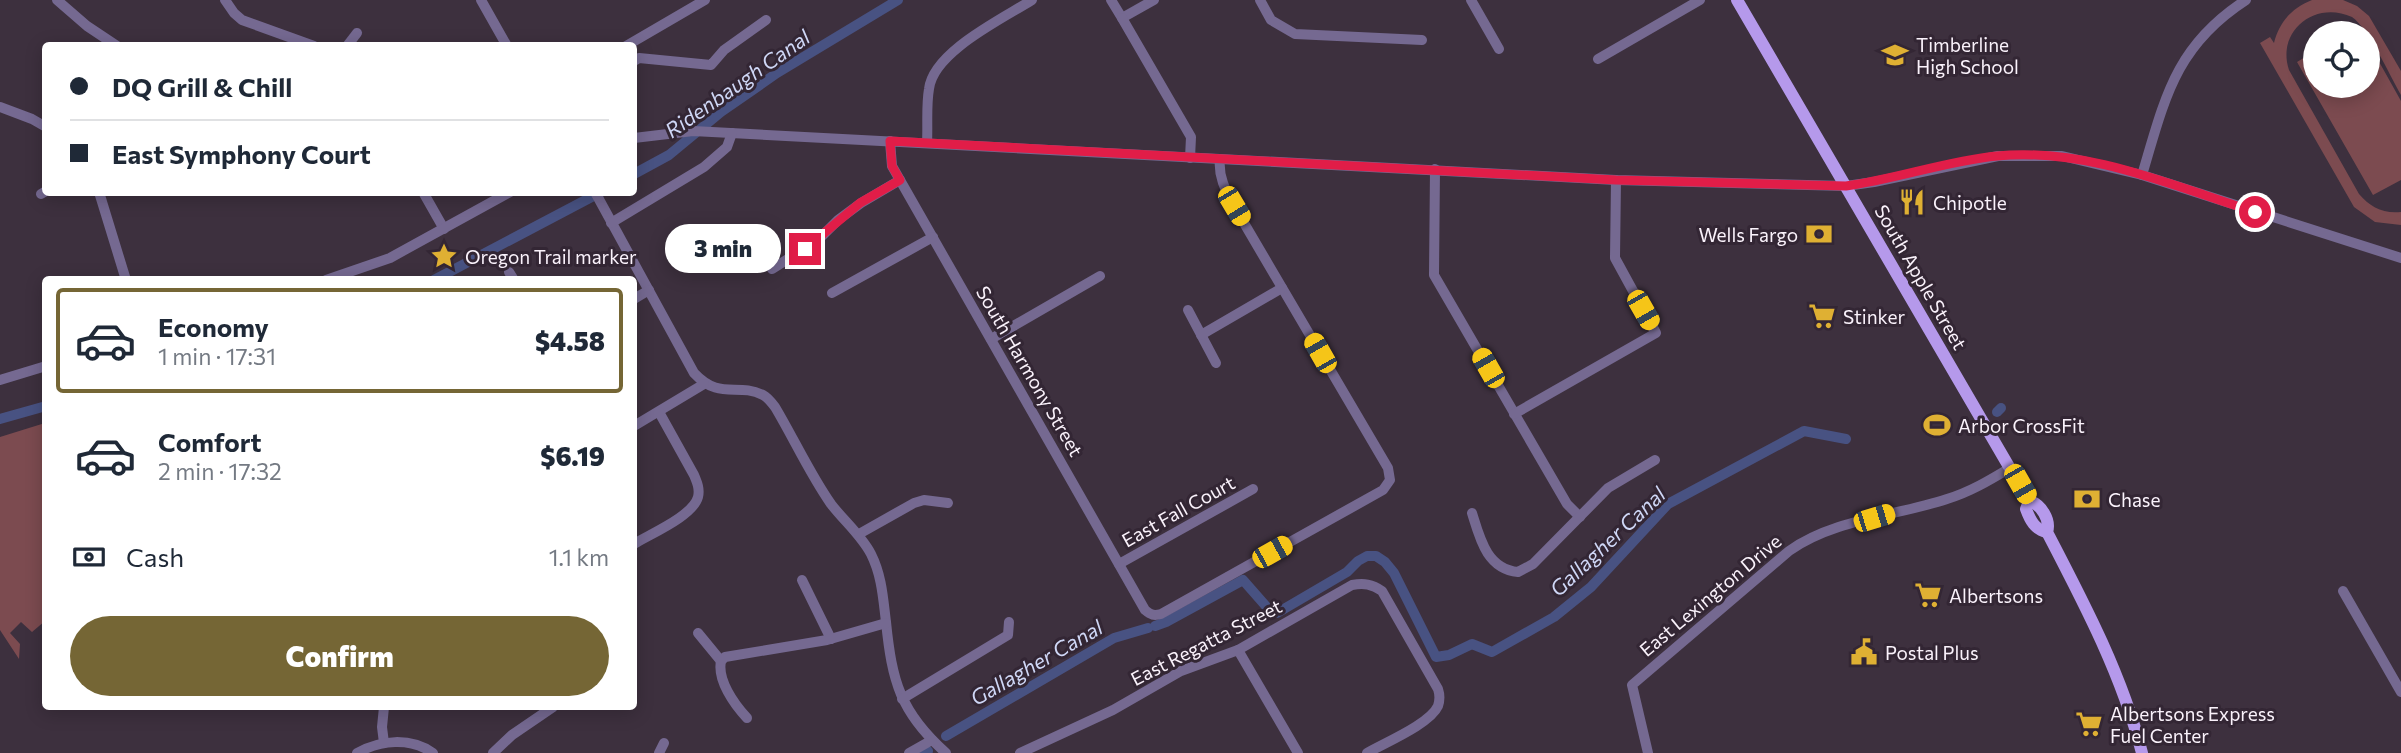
<!DOCTYPE html>
<meta charset="utf-8">
<style>
:root{--surface:#fff;--page:#f2f2f3;--text:#1f2937;--muted:#747a83;--line:#e0e1e3;--accent:#756635}
body{margin:0;font-family:Commissioner,sans-serif;background:var(--page);color:var(--text);height:100vh;display:flex;flex-direction:column;font-size:26px;white-space:nowrap}
*{box-sizing:border-box;margin:0}
p{font-size:23px;color:var(--muted)}
.icon{flex:none;width:38px;height:38px;fill:none;stroke:currentColor;stroke-width:2;stroke-linecap:round;stroke-linejoin:round}
.map{position:relative;flex:1;overflow:hidden}
.panel{position:absolute;left:42px;top:276px;width:595px;height:434px;display:flex;flex-direction:column;background:var(--surface);border-radius:7px;box-shadow:0 4px 18px #0003}
.panel>*{flex:none}
.banner{position:absolute;left:42px;top:42px;width:595px;height:154px;border-radius:7px;box-shadow:0 4px 18px #0003;display:grid;align-content:center;height:154px;padding:0 28px;background:var(--surface)}
.controls{position:absolute;left:2303px;top:21px;display:grid;gap:14px}
.controls a{display:grid;place-items:center;width:77px;height:77px;border-radius:50%;background:var(--surface);box-shadow:0 4px 18px #0003;font-size:35px}
.end{position:absolute;width:32px;height:32px;margin:-16px;border:9px solid #e11d48;background:#fff;box-shadow:0 0 0 4px #fff}
.from{border-radius:50%}
.bubble{position:absolute;height:49px;border-radius:24px;background:var(--surface);box-shadow:0 4px 18px #0003;font-size:23px;font-weight:800;line-height:49px;text-align:center}
.car{position:absolute;width:21px;height:42px;margin:-21px -10px;border-radius:9px;box-shadow:0 0 5px 2px #0007;background:linear-gradient(#f5c518 24%,#345 0 40%,#f5c518 0 76%,#345 0 86%,#f5c518 0)}
.banner b{display:flex;align-items:center;gap:24px;height:66px;font-size:26px}
.banner b+b{border-top:2px solid var(--line)}
.banner i{width:18px;height:18px;background:var(--text)}
ul{padding:12px 0 0;list-style:none}
li{display:flex;align-items:center;gap:21px;height:105px;margin:0 14px 10px;padding:0 14px;border:4px solid transparent;border-radius:7px}
li div{flex:1}
li b{display:block;font-size:26px}
li em{font-style:normal;font-weight:800}
li.current{border-color:var(--accent)}
li>.icon{width:63px;height:63px;stroke-width:1.5}
.pay{display:flex;align-items:center;gap:18px;height:77px;padding:0 28px;font-size:26px}
.pay p{margin-inline-start:auto}
.button{display:flex;gap:14px;margin-top:auto;padding:14px 28px}
.button a{flex:1;height:80px;border-radius:42px;background:var(--accent);color:#fff;font-size:28px;font-weight:800;line-height:80px;text-align:center}
.map>svg:first-child{display:block}
</style>
<div class="map">
<svg width="2401" height="753" viewBox="0 0 2401 753">
<rect width="100%" height="100%" fill="#3d303e"/>
<!-- green -->
<g fill="#7c4b50">
<path d="M2312,0H2343L2357,6L2369,16L2401,71V95C2389,74 2369,29 2352,17C2315,0 2276,31 2289,70L2359,194C2370,207 2383,214 2401,212V225L2375,222L2354,207L2260,43L2270,37L2274,43C2279,22 2292,8 2312,0Z"/>
<path d="M2368,42L2401,101V180L2373,195L2297,62L2315,51V86H2368Z"/>
<path d="M45,423V621L32,632L21,622L10,633L20,644L19,659L0,630V437Z"/>
</g>
<g fill="none" stroke-linecap="round" stroke-linejoin="round">
<!-- canal -->
<g stroke="#485282" stroke-width="10">
<path d="M634,174L669,155L721,112L777,73L898,0"/>
<path d="M434,280L601,192"/>
<path d="M1997,412L2001,408"/>
<path d="M0,419L46,406"/>
<path d="M1155,626L1166,622L1243,580L1272,613H1277L1347,572L1358,561L1367,556H1376L1385,562L1394,573L1436,657L1449,655L1472,644L1492,652L1554,617L1591,587L1668,504L1804,431L1846,439"/>
<path d="M946,736L1114,638L1148,628"/>
<path d="M924,753L928,751"/>
</g>
<!-- minor -->
<g stroke="#756991" stroke-width="10">
<path d="M57,0L87,26L117,46"/>
<path d="M225,0L234,13L242,20L314,46"/>
<path d="M481,0L507,46"/>
<path d="M1111,0L1122,18L1154,0"/>
<path d="M1260,0L1271,20L1295,34L1422,40"/>
<path d="M1471,0L1499,49"/>
<path d="M1122,18L1191,137L1190,158"/>
<path d="M347,46L357,33"/>
<path d="M626,46L705,0"/>
<path d="M1598,59L1700,0"/>
<path d="M634,61L639,58L711,65L724,50L766,20"/>
<path d="M0,107L32,119L46,127"/>
<path d="M634,138L693,131L1616,180L1846,186L1874,182L1998,156H2062L2142,175L2401,258"/>
<path d="M890,141L892,166L1145,610C1151,615 1154,616 1161,614L1383,490L1390,480L1388,468L1234,206C1226,191 1218,177 1220,159"/>
<path d="M927,143C928,125 926,106 929,89C933,52 1002,19 1032,0"/>
<path d="M1435,169L1434,275L1567,504L1580,517"/>
<path d="M2142,175C2165,98 2175,46 2246,0"/>
<path d="M99,192L126,280"/>
<path d="M423,192L444,229"/>
<path d="M595,192L694,373C720,401 737,382 763,395C767,397 772,403 775,407C793,437 811,476 831,504C844,521 861,535 871,554C882,576 883,598 886,622C892,681 900,712 946,753"/>
<path d="M41,194L46,191"/>
<path d="M611,223L704,167L727,147L732,133"/>
<path d="M772,269L818,240L838,220L861,203L900,180"/>
<path d="M509,272L514,280"/>
<path d="M326,280L390,258L510,192"/>
<path d="M832,293L933,237"/>
<path d="M634,299L649,290"/>
<path d="M1188,310L1216,363"/>
<path d="M1201,335L1282,288"/>
<path d="M991,339L1100,276"/>
<path d="M0,380L46,366"/>
<path d="M1514,414L1656,333L1615,258L1616,180"/>
<path d="M634,426L704,384"/>
<path d="M1472,513C1480,539 1487,569 1518,572L1533,564L1608,488L1655,460"/>
<path d="M859,534L914,503L924,500L948,503"/>
<path d="M634,544C650,534 693,516 698,497C700,489 697,482 694,475L659,412"/>
<path d="M1119,564L1253,489"/>
<path d="M802,580L831,639"/>
<path d="M2343,591L2401,692"/>
<path d="M698,633L721,661"/>
<path d="M1238,650L1298,753"/>
<path d="M902,699L1008,635L1009,622"/>
<path d="M747,718C734,704 717,680 721,661L725,657L827,640L886,623"/>
<path d="M384,743L382,727L384,707"/>
<path d="M357,753C380,740 410,737 433,753"/>
<path d="M493,753L512,735L553,707"/>
<path d="M659,753L664,743"/>
<path d="M909,753L932,740"/>
<path d="M1020,753L1113,710L1181,671L1238,650L1352,585C1364,583 1372,584 1382,591L1438,689C1440,695 1440,700 1438,706C1430,724 1384,743 1367,753"/>
<path d="M1648,753L1632,685L1789,551C1834,519 1896,516 1947,499C1970,492 1990,480 2010,468"/>
</g>
<!-- major -->
<g stroke="#b599eb" stroke-width="12">
<path d="M1737,0L2029,501C2041,504 2051,520 2047,532C2084,603 2122,675 2142,753"/>
<path d="M2029,501L2026,509C2030,520 2035,530 2047,532"/>
</g>
</g>
<g fill="none" stroke-linecap="round" stroke-linejoin="round">
<!-- route -->
<path stroke="#e11d48" stroke-width="9" d="M805,249L860,203L900,180L892,166L890,141L1616,180L1846,186C1897,179 1946,161 1997,156C2086,147 2173,186 2255,212"/>
</g>
<!-- icons -->
<defs>
<g id="school-bare" transform="scale(2.1)"><path d="M0-5L7-2L0 1L-7-2ZM-4 1L0 2.5L4 1V4Q0 6-4 4Z" fill="#dfb033" stroke="#332634" stroke-width="2.5" paint-order="stroke"/></g>
<g id="restaurant-bare" transform="scale(2.1)"><path d="M-5-6h1v4h1v-4h1v4h1v-4h1v5L-1.5 .5V6h-2V.5L-5-1ZM5-6V6H3V1.5H1.5Q1.5-4 5-6Z" fill="#dfb033" stroke="#332634" stroke-width="2.5" paint-order="stroke"/></g>
<g id="bank-bare" transform="scale(2.1)"><path d="M-6-4H6V4H-6ZM0-2.3a2.3 2.3 0 1 0 0 4.6a2.3 2.3 0 1 0 0-4.6Z" fill="#dfb033" stroke="#332634" stroke-width="2.5" paint-order="stroke"/></g>
<g id="sight-bare" transform="scale(2.1)"><path d="M0-6L1.8-2.2L6-1.7L2.9 1.2L3.7 5.4L0 3.3L-3.7 5.4L-2.9 1.2L-6-1.7L-1.8-2.2Z" fill="#dfb033" stroke="#332634" stroke-width="2.5" paint-order="stroke"/></g>
<g id="supermarket-bare" transform="scale(2.1)"><path d="M-6-5.5h2.5l.6 2H6L4.5 2H-2.5L-4.4-4H-6ZM-1.5 3.2a1.3 1.3 0 1 0 .1 0ZM3 3.2a1.3 1.3 0 1 0 .1 0Z" fill="#dfb033" stroke="#332634" stroke-width="2.5" paint-order="stroke"/></g>
<g id="stadium-bare" transform="scale(2.1)"><path d="M0-5a6.5 5 0 1 0 0 10a6.5 5 0 1 0 0-10ZM-3.5-1.8h7v3.6h-7Z" fill="#dfb033" stroke="#332634" stroke-width="2.5" paint-order="stroke"/></g>
<g id="civic-bare" transform="scale(2.1)"><path d="M-.6-6.5H3V-4.5H.6V-3L4-1V1h2V6H-6V1h2V-1L-.6-3ZM-1.2 2.5V6h2.4V2.5Z" fill="#dfb033" stroke="#332634" stroke-width="2.5" paint-order="stroke"/></g>
</defs>
<g fill-rule="evenodd">
<use href="#school-bare" x="1895" y="55"/>
<use href="#restaurant-bare" x="1912" y="202"/>
<use href="#bank-bare" x="1819" y="234"/>
<use href="#sight-bare" x="444" y="256"/>
<use href="#supermarket-bare" x="1822" y="316"/>
<use href="#stadium-bare" x="1937" y="425"/>
<use href="#bank-bare" x="2087" y="499"/>
<use href="#supermarket-bare" x="1928" y="595"/>
<use href="#civic-bare" x="1864" y="652"/>
<use href="#supermarket-bare" x="2089" y="724"/>
</g>
<g text-anchor="middle" dominant-baseline="central" stroke-width="6" stroke-linejoin="round" paint-order="stroke">
<!-- poi labels -->
<g font-size="19" fill="#faf2fb" stroke="#332634" text-anchor="start">
<text x="1916" y="44">Timberline<tspan x="1916" dy="22">High School</tspan></text>
<text x="1933" y="202">Chipotle</text>
<text x="1798" y="234" text-anchor="end">Wells Fargo</text>
<text x="465" y="256">Oregon Trail marker</text>
<text x="1843" y="316">Stinker</text>
<text x="1958" y="425">Arbor CrossFit</text>
<text x="2108" y="499">Chase</text>
<text x="1949" y="595">Albertsons</text>
<text x="1885" y="652">Postal Plus</text>
<text x="2110" y="713">Albertsons Express<tspan x="2110" dy="22">Fuel Center</tspan></text>
</g>
<!-- street labels -->
<g font-size="19" fill="#faf2fb" stroke="#332634">
<text transform="translate(1921 277) rotate(60)">South Apple Street</text>
<text transform="translate(1030 371) rotate(60)">South Harmony Street</text>
<text transform="translate(1178 511) rotate(-29)">East Fall Court</text>
<text transform="translate(1710 595) rotate(-40)">East Lexington Drive</text>
<text transform="translate(1206 642) rotate(-27)">East Regatta Street</text>
</g>
<!-- water labels -->
<g font-size="21" font-style="italic" fill="#cfd7f6" stroke="#332634">
<text transform="translate(737 83) rotate(-35)">Ridenbaugh Canal</text>
<text transform="translate(1607 541) rotate(-43)">Gallagher Canal</text>
<text transform="translate(1036 662) rotate(-30)">Gallagher Canal</text>
</g>
</g>
</svg>
<div class="controls">
<a><svg class="icon" aria-label="locate" viewBox="0 0 24 24"><circle cx="12" cy="12" r="6"/><path d="M12 2v4M12 18v4M2 12h4M18 12h4"/></svg></a>
</div>
<i class="end from" style="left:2255px;top:212px"></i>
<i class="end" style="left:805px;top:249px"></i>
<div class="bubble" style="left:665px;top:224px;width:116px">3 min</div>
<i class="car" style="left:1234px;top:206px;rotate:149deg"></i>
<i class="car" style="left:1643px;top:310px;rotate:150deg"></i>
<i class="car" style="left:1320px;top:353px;rotate:330deg"></i>
<i class="car" style="left:1488px;top:368px;rotate:330deg"></i>
<i class="car" style="left:2020px;top:484px;rotate:150deg"></i>
<i class="car" style="left:1874px;top:518px;rotate:73deg"></i>
<i class="car" style="left:1272px;top:552px;rotate:61deg"></i>
<div class="banner">
<b><i class="from"></i>DQ Grill &amp; Chill</b>
<b><i></i>East Symphony Court</b>
</div>
<section class="panel">
<ul>
<li class="current"><svg class="icon" aria-label="car" viewBox="0 0 24 24"><path d="M5 17H2v-5l4-1 3-4h7l3 4 3 1v5h-3M9 17h6M6 11h13"/><circle cx="7" cy="17" r="2"/><circle cx="17" cy="17" r="2"/></svg><div><b>Economy</b><p>1 min · 17:31</p></div><em>$4.58</em></li>
<li><svg class="icon" aria-label="car" viewBox="0 0 24 24"><path d="M5 17H2v-5l4-1 3-4h7l3 4 3 1v5h-3M9 17h6M6 11h13"/><circle cx="7" cy="17" r="2"/><circle cx="17" cy="17" r="2"/></svg><div><b>Comfort</b><p>2 min · 17:32</p></div><em>$6.19</em></li>
</ul>
<div class="pay"><svg class="icon" aria-label="cash" viewBox="0 0 24 24"><path d="M3 7h18v10H3z"/><circle cx="12" cy="12" r="2"/></svg>Cash<p>1.1 km</p></div>
<div class="button"><a>Confirm</a></div>
</section>
</div>
